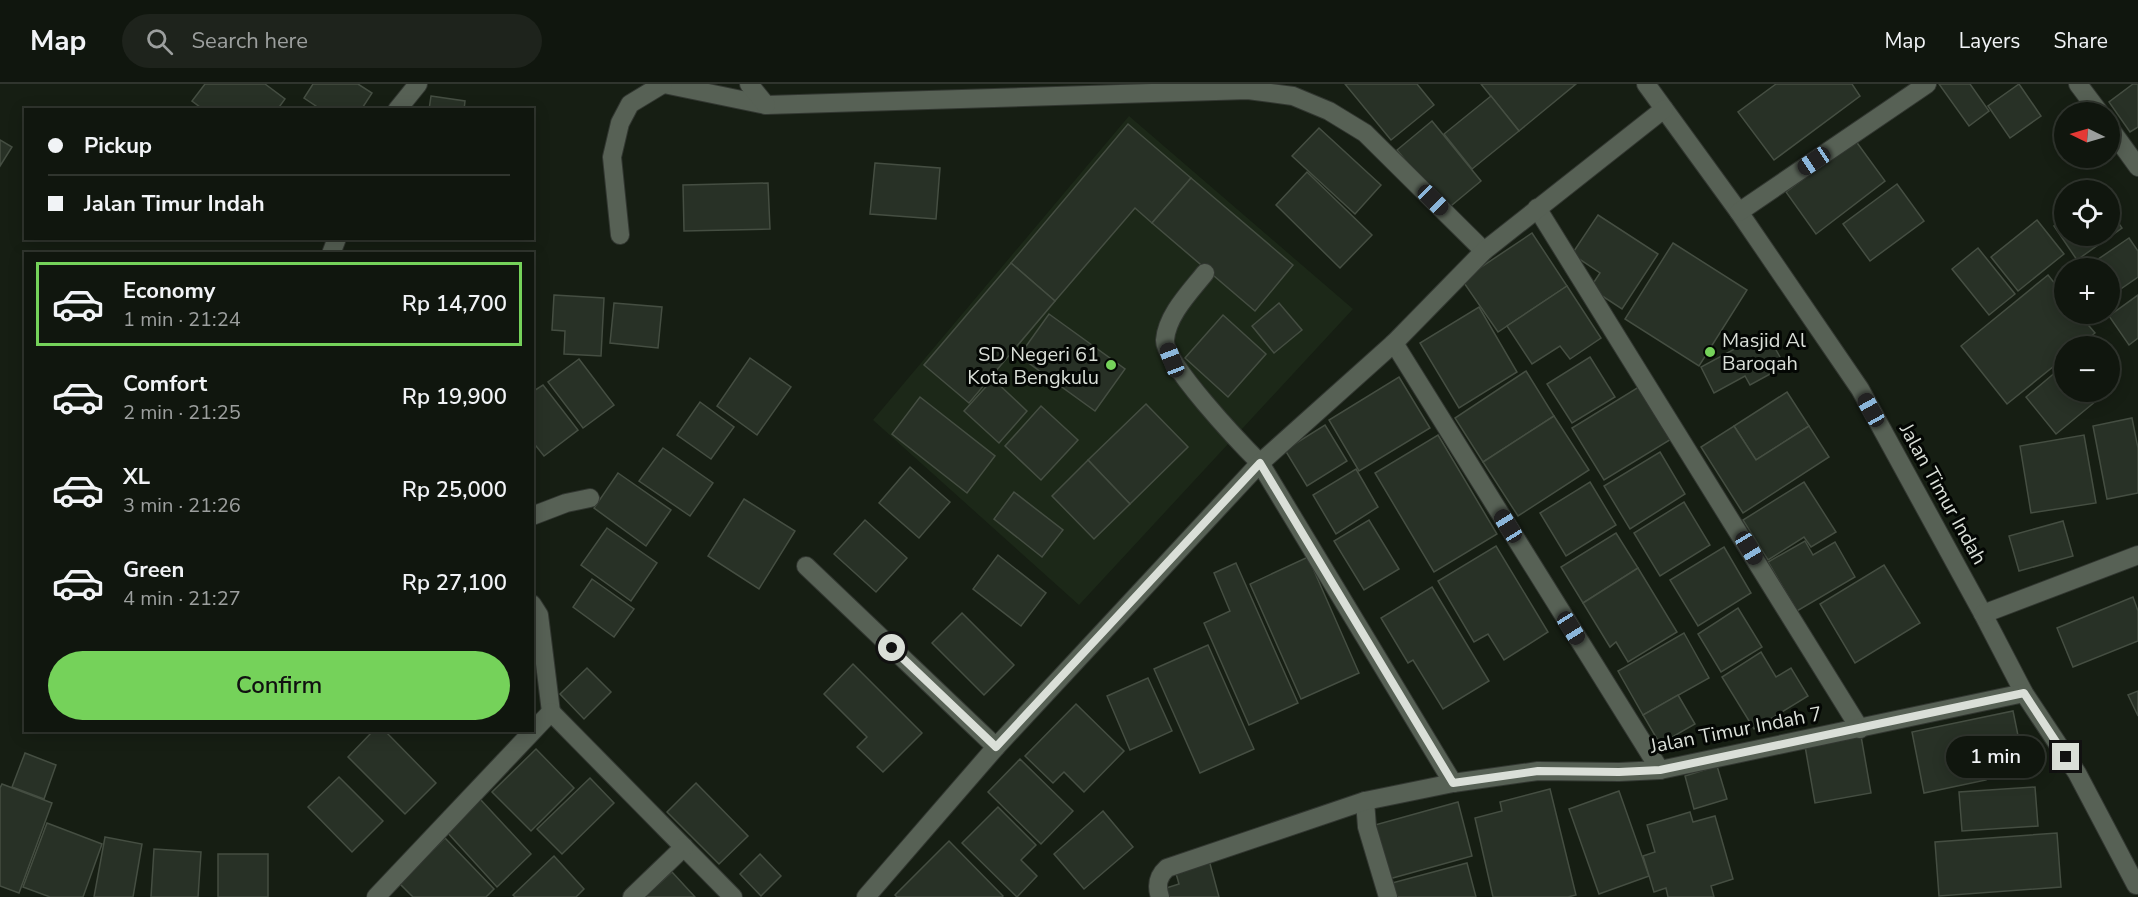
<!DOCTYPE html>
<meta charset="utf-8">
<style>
:root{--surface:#10160e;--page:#1e231c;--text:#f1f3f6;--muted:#9c9f9e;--line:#30352e;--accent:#75d25a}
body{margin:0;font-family:"Nunito Sans",sans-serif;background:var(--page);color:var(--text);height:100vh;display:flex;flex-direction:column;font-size:22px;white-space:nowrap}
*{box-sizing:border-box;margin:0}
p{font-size:20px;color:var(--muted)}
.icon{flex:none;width:33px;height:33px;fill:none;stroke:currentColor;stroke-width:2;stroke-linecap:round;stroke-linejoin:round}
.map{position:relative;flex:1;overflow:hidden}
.details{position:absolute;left:24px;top:168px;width:510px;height:480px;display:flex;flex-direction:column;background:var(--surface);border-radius:0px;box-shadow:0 3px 15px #0003,0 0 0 2px var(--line)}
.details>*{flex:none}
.hud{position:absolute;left:24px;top:24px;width:510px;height:132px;border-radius:0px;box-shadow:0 3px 15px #0003,0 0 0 2px var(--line);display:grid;align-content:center;height:132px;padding:0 24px;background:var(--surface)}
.needle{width:39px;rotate:275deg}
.controls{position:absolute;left:2054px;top:18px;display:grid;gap:12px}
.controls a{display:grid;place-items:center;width:66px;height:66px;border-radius:50%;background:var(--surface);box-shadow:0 3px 15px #0003,0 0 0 2px var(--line);font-size:30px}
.end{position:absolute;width:27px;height:27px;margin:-14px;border:8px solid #dadfd8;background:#111;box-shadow:0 0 0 3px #111}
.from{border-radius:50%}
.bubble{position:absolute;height:42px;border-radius:21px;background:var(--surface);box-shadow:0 3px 15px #0003,0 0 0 2px var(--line);font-size:20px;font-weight:600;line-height:42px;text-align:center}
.car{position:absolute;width:18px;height:36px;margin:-18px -9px;border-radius:8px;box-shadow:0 0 4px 2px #0007;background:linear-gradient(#222 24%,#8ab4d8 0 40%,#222 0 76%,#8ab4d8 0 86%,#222 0)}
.hud b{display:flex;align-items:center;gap:21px;height:57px;font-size:22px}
.hud b+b{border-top:2px solid var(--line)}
.hud i{width:15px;height:15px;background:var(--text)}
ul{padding:10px 0 0;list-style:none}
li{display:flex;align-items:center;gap:18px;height:84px;margin:0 12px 9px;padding:0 12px;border:3px solid transparent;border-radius:0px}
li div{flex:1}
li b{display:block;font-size:22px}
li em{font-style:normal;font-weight:600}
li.selected{border-color:var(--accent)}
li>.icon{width:54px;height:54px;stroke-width:1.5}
.button{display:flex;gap:12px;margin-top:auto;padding:12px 24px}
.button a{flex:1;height:69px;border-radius:36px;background:var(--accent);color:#111;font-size:24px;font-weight:600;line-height:69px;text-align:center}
header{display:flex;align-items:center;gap:36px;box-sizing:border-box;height:84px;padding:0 30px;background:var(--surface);border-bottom:2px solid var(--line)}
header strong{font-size:28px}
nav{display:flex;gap:33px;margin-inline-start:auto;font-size:21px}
.search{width:420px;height:54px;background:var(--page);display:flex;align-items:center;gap:15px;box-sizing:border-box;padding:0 21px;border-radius:33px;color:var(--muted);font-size:22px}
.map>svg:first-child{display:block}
</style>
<header>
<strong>Map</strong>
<div class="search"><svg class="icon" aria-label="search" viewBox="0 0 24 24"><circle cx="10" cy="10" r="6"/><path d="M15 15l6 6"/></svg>Search here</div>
<nav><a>Map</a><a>Layers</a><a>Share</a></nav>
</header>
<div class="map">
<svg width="2138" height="813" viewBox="0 0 2138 813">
<rect width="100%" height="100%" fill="#161e13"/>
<!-- built -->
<path fill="#1c2818" d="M1129,32L1353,225L1079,521L873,336Z"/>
<!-- building -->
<g fill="#283126" stroke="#454e42" stroke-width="1.5">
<path d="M205,0H265L285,15L277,26H204L192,17Z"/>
<path d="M313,0H358L372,9L361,26H322L304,14Z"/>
<path d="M1345,0H1417L1434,21L1391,56Z"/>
<path d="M1481,0H1576L1519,47Z"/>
<path d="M1776,0H1852L1860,12L1774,76L1738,28Z"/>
<path d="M1939,0H1970L1989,27L1969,42Z"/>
<path d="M2019,0L2041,32L2010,54L1988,22Z"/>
<path d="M2133,0H2138V43L2130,48L2109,18Z"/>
<path d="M431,12L465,17L464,26H429Z"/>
<path d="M1491,12L1519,47L1472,85L1444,50Z"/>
<path d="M1432,37L1481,97L1446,126L1397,66Z"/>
<path d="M1128,40L1191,94L1152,139L1135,124L1055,217L1011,179Z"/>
<path d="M1319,44L1381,101L1355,130L1292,72Z"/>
<path d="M0,56L12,63L0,82Z"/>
<path d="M1855,56L1885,97L1816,150L1786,108Z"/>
<path d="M875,79L940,84L936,135L870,130Z"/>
<path d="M1307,88L1372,151L1340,184L1276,121Z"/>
<path d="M1191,94L1293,181L1255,227L1152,139Z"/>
<path d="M768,99L770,145L684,147L683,101Z"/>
<path d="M1897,100L1924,137L1870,177L1843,140Z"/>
<path d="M2109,125L2122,144L2077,176L2054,142L2064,135V152H2109Z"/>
<path d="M1598,131L1658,170L1622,225L1590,204L1600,189L1572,170Z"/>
<path d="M2037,136L2064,170L2018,207L1991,173Z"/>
<path d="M1532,149L1567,202L1498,248L1462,196Z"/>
<path d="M2129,154L2138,167V193L2112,211L2109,206V184H2094L2091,180Z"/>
<path d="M1673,159L1747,206L1699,282L1625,235Z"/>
<path d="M1978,164L2015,210L1989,231L1952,185Z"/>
<path d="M1011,179L1055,217L969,319L924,281Z"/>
<path d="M2048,191L2064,211V230H2079L2095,249L2078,262H2064V274L2007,320L1961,262Z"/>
<path d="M1567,202L1601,254L1570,275L1560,262L1532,280L1507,242Z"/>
<path d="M554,211L604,214L601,272L564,270L565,247L552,246Z"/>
<path d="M2138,211V254L2129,261L2109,232Z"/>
<path d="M614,219L662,223L658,264L610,259Z"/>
<path d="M1279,219L1302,246L1274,269L1252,242Z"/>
<path d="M1479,223L1517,288L1459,324L1420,259Z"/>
<path d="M1049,230L1125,285L1095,327L1019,272Z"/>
<path d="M1223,231L1266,270L1228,313L1185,274Z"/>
<path d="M1766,248L1785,282L1750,301L1745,292L1714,309L1701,283Z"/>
<path d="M1590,273L1615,313L1572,339L1547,300Z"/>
<path d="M750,274L791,303L757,351L717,322Z"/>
<path d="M579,275L614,321L583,344L548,298Z"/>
<path d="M2064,281V308H2088L2096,317L2056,350L2026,313Z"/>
<path d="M1526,287L1554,332L1483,378L1455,334Z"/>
<path d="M1399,293L1430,344L1359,387L1329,336Z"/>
<path d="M993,295L1027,327L999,359L964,327Z"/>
<path d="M543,301L578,346L544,372L532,357V308Z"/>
<path d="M1642,301L1673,354L1604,396L1572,344Z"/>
<path d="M1787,308L1809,342L1756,376L1734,342Z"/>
<path d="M920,313L995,372L967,409L892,350Z"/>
<path d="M700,318L734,343L711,375L677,351Z"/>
<path d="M1146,320L1188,363L1130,420L1088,376Z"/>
<path d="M1041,322L1078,356L1041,396L1005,362Z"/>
<path d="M1554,332L1589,386L1518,432L1483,378Z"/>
<path d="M2132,334L2138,364V409L2107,415L2093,342Z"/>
<path d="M1325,341L1347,377L1307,402L1285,366Z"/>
<path d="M1734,342L1756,376L1809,342L1829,373L1743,429L1701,363Z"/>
<path d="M1438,351L1497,450L1434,488L1375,389Z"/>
<path d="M2084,351L2096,419L2031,429L2020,362Z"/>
<path d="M663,364L713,399L690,432L639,397Z"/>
<path d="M1660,368L1685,410L1630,445L1604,402Z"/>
<path d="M1088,376L1130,420L1094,455L1052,412Z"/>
<path d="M910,383L950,418L919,454L879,419Z"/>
<path d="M1356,385L1378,423L1336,450L1313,411Z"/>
<path d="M618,389L671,426L646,462L594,424Z"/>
<path d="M1590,398L1616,441L1566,472L1540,429Z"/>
<path d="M1804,398L1836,448L1811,463L1804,453L1768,476L1743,436Z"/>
<path d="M1014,408L1063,446L1042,473L994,435Z"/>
<path d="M744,415L795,447L759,505L708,472Z"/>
<path d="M1684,418L1710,461L1660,492L1634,449Z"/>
<path d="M865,436L907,474L876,508L834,470Z"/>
<path d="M1369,436L1399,485L1364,506L1334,457Z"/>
<path d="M2063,437L2073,472L2019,487L2009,452Z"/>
<path d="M607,444L657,479L631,517L581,481Z"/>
<path d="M1616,449L1638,484L1583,519L1561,483Z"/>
<path d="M1805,457L1813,471L1835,458L1855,493L1797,527L1768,478Z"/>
<path d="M1496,462L1548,548L1504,576L1488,550L1474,558L1438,497Z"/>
<path d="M1724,463L1751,509L1698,542L1670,496Z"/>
<path d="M998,471L1046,509L1021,542L973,505Z"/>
<path d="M1308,473L1359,589L1301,615L1250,500Z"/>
<path d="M1236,479L1298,619L1249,641L1204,539L1230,527L1214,489Z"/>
<path d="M1884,481L1920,539L1855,579L1820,520Z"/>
<path d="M1638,484L1677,548L1628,578L1616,558L1610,563L1583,519Z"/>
<path d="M592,495L634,525L614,553L573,523Z"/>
<path d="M1432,503L1489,597L1443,625L1413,576L1408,579L1381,534Z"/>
<path d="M2133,513L2138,527V557L2073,583L2057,544Z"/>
<path d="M1738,524L1762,563L1721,588L1698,550Z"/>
<path d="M962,529L1014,581L984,611L932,559Z"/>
<path d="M1684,549L1709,594L1643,631L1618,587Z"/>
<path d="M1208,561L1254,665L1200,689L1154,585Z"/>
<path d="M1761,568L1776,593L1791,584L1808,612L1754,645L1722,593Z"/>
<path d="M853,580L922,649L883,688L857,663L867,653L824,610Z"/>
<path d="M587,584L611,608L584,635L560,610Z"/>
<path d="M1148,594L1172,647L1130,666L1107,612Z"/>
<path d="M2138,607V632L2128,611Z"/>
<path d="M1678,611L1695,640L1660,660L1643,631Z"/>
<path d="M1076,620L1124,667L1084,708L1064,688L1053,699L1025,672Z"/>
<path d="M2013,627L2022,671L1983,679L1986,696L1924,709L1912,648Z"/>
<path d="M374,646H384L436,699L405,730L348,673Z"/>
<path d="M1861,652L1871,709L1815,719L1805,662Z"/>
<path d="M536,665L574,704L531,747L492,708Z"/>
<path d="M25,669L56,681L44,715L12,703Z"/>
<path d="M1020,675L1073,727L1041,760L988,708Z"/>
<path d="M1717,682L1727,715L1694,725L1685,692Z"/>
<path d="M339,693L383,737L352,768L308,723Z"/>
<path d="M590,694L614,719L562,770L537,745Z"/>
<path d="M696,699L748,752L719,780L667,728Z"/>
<path d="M2,700L52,719L19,809L0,802V704Z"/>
<path d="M2035,703L2038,742L1962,747L1959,708Z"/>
<path d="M1550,705L1576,811L1568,813H1493L1475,734L1502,727L1500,718Z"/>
<path d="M1619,707L1649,792L1599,810L1569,725Z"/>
<path d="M480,715L531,770L497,803L446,747Z"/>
<path d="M1458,718L1472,772L1389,795L1375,741Z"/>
<path d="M998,723L1036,761L1021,776L1037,792L1017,813L962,759Z"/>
<path d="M1103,727L1133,763L1084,805L1054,770Z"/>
<path d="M1690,728L1693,738L1715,732L1733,795L1711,802L1714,813H1668L1666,804L1654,808L1643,772L1655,768L1647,741Z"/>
<path d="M47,739L102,760L83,813H50L23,803Z"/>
<path d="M2057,749L2061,803L1939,812L1935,758Z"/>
<path d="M105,753L142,760L133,813H94Z"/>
<path d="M445,754L494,805L486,813H413L399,799Z"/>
<path d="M949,757L1003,812L1002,813H897L895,811Z"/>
<path d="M154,765L201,768L198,813H151Z"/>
<rect x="218" y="770" width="50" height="43"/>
<path d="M760,770L781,792L761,812L740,790Z"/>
<path d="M554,772L584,805L576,813H515L513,811Z"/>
<path d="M1209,776L1219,813H1165L1163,805L1179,800L1175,786Z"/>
<path d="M1467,779L1476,813H1395L1392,799Z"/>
<path d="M672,788L695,813H644Z"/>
</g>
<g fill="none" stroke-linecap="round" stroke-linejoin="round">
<!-- minor casing -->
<g stroke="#323731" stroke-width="20">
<g id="minor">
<path d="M664,0L766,21L1248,6L1293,12L1329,27L1365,49L1484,167"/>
<path d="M749,0L766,21"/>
<path d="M1646,0L1739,128L1860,305L1983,530L2024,609L2077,689L2136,801"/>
<path d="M2078,0L2099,28"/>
<path d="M397,26L418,0"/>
<path d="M2109,43L2138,83"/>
<path d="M1537,124L1860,645"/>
<path d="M1739,128L1927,0"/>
<path d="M620,151L612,73L620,39L630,20L663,0"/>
<path d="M331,170L337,154"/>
<path d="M1205,189C1190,208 1167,231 1165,256C1163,278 1242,361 1260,379L1453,699"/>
<path d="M1394,259L1660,686"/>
<path d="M532,432L566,419L590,414"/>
<path d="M806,482L996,663"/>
<path d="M532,520L539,531L551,628"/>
<path d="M1983,530L2138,471"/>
<path d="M1365,717L1367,743L1388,813"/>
<path d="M376,813L551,628L733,813"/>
<path d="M632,813L684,763"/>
<path d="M866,813L996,663L1260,379L1394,259L1484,167L1664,25"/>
<path d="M1160,813C1156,801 1158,792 1167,784L1365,717L1453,699L1538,687L1619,688L1660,686L2024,609"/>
</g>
</g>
<!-- minor -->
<use href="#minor" stroke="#576155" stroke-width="18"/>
</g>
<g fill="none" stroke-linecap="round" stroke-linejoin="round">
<!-- route -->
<path stroke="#dadfd8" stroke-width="8" d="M892,564L996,663L1260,379L1453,699L1538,687L1619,688L1660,686L2024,609L2066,673"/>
</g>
<!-- markers -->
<g fill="#75d25a" stroke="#040704" stroke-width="2">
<circle cx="1710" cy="268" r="6"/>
<circle cx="1111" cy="281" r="6"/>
</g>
<g text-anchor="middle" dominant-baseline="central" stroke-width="6" stroke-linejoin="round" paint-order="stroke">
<!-- poi labels -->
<g font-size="20" fill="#dadfd8" stroke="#040704" text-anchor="start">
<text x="1722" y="256">Masjid Al<tspan x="1722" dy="23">Baroqah</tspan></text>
<text x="1099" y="270" text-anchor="end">SD Negeri 61<tspan x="1099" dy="23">Kota Bengkulu</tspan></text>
</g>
<!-- street labels -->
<g font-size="20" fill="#dadfd8" stroke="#040704">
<text transform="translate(1943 410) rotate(61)">Jalan Timur Indah</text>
<text transform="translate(1736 646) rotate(-11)">Jalan Timur Indah 7</text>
</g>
</g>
</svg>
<div class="controls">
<a><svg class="needle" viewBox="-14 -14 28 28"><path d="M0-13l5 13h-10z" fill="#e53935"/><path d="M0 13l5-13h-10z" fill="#9c9f9e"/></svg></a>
<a><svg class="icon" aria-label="locate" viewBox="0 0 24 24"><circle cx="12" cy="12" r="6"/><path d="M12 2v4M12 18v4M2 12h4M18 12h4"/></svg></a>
<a>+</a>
<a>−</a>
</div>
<i class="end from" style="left:892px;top:564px"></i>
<i class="end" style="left:2066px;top:673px"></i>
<div class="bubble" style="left:1946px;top:652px;width:99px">1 min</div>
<i class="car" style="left:1814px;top:77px;rotate:236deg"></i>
<i class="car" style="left:1433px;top:116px;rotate:135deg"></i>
<i class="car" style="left:1172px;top:276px;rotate:339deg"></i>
<i class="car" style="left:1871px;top:326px;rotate:331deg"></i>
<i class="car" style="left:1508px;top:442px;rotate:328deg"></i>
<i class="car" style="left:1749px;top:464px;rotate:149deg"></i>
<i class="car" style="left:1571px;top:544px;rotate:148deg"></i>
<div class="hud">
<b><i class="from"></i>Pickup</b>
<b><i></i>Jalan Timur Indah</b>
</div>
<section class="details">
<ul>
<li class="selected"><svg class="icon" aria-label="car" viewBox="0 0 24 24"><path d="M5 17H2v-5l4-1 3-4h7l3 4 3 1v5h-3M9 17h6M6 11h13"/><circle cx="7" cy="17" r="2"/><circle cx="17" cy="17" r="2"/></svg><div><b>Economy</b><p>1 min · 21:24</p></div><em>Rp 14,700</em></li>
<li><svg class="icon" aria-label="car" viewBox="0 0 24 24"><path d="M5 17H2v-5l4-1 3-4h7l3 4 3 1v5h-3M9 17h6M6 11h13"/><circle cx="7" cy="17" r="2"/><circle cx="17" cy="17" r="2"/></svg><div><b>Comfort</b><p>2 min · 21:25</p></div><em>Rp 19,900</em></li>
<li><svg class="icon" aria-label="car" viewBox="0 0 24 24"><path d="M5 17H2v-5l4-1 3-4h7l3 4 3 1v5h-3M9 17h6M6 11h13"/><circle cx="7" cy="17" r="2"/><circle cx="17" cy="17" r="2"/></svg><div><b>XL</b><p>3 min · 21:26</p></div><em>Rp 25,000</em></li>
<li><svg class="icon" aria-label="car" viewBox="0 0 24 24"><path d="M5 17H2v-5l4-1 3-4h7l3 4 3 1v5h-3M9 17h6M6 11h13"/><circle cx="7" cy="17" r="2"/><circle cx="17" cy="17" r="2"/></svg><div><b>Green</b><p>4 min · 21:27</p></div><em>Rp 27,100</em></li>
</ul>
<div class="button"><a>Confirm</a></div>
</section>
</div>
